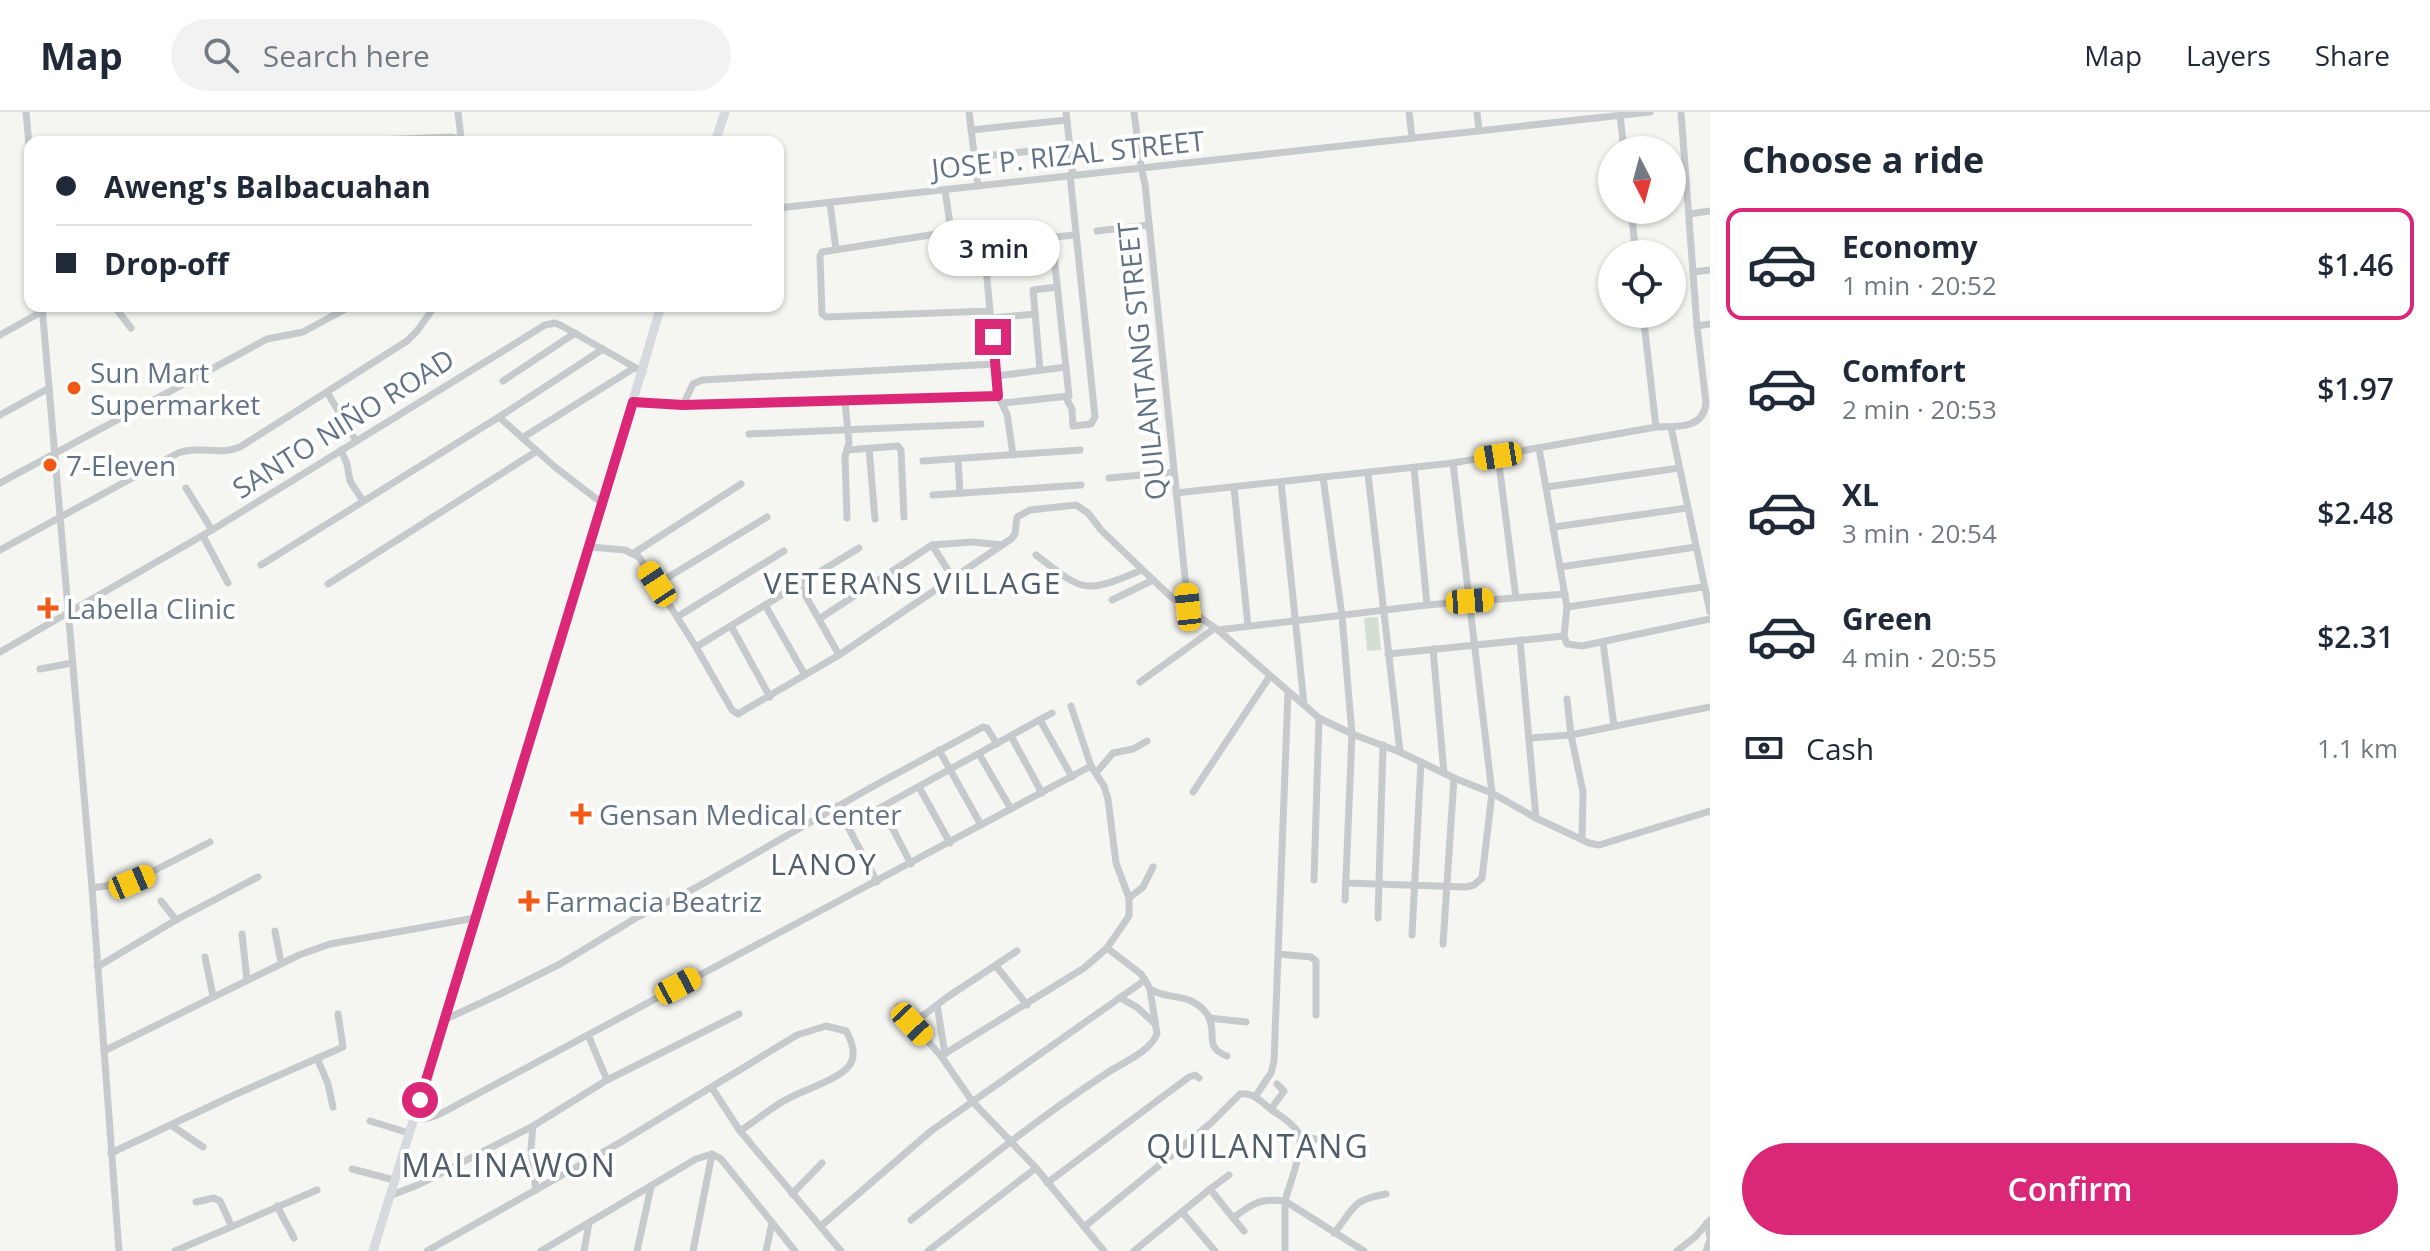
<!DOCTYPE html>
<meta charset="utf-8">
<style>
:root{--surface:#fff;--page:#f2f2f3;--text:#1f2937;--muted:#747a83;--line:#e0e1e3;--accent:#db2777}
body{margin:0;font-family:"Open Sans",sans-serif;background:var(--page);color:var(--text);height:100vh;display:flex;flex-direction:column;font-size:30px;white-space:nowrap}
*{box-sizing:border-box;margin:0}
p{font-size:26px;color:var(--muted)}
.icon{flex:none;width:44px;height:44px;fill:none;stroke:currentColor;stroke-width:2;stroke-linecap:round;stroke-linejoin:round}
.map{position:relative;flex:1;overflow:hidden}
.details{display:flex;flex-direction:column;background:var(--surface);width:720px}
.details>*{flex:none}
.banner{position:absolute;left:24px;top:24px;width:760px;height:176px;border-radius:16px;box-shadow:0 2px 6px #0004;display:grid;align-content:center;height:176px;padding:0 32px;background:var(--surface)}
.needle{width:52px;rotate:174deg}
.buttons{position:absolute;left:1598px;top:24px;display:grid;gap:16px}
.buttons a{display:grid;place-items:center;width:88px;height:88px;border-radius:50%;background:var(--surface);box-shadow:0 2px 6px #0004;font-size:40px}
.end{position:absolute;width:36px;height:36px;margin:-18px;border:10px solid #db2777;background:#fff;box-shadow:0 0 0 4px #fff}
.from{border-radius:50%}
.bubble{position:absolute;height:56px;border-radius:28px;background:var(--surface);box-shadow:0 2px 6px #0004;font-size:26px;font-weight:600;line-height:56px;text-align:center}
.car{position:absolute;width:24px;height:48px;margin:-24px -12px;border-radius:10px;box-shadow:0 0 6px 2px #0007;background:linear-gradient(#f5c518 24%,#345 0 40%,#f5c518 0 76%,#345 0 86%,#f5c518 0)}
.banner b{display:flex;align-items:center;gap:28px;height:76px;font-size:30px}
.banner b+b{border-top:2px solid var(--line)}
.banner i{width:20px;height:20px;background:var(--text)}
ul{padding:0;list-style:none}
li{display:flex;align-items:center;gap:24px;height:112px;margin:0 16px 12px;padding:0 16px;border:4px solid transparent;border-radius:16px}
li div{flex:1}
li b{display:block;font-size:30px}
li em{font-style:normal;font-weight:600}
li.active{border-color:var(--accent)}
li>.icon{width:72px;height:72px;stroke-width:1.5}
h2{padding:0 32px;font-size:36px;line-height:96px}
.pay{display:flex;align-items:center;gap:20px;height:88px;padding:0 32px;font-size:30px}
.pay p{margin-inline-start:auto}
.cta{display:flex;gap:16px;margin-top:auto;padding:16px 32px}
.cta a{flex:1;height:92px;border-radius:48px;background:var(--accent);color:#fff;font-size:32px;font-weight:600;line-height:92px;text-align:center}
header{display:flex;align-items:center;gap:48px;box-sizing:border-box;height:112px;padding:0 40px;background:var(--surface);border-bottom:2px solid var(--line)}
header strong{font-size:38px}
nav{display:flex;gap:44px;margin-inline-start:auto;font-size:28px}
.search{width:560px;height:72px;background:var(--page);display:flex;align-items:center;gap:20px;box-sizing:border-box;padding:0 28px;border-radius:44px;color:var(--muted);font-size:30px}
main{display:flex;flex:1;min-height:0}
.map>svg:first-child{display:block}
</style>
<header>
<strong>Map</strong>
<div class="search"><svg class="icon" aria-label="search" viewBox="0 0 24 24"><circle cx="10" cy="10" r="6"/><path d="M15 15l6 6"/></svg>Search here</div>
<nav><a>Map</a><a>Layers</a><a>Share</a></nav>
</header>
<main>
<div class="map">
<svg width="1710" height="1139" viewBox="0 0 1710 1139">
<rect width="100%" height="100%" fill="#f5f6f1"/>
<!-- pitch -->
<path fill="#d5ded2" d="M1378,505L1381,538L1367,539L1364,506Z"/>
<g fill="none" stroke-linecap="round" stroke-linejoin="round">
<!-- minor -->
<g stroke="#c7cacd" stroke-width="7">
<path d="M26,0L30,44"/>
<path d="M458,0L461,26"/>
<path d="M969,0L978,74"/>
<path d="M1066,0L1073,63"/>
<path d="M1134,0L1141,55L1145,72L1188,495"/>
<path d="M1409,0L1412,25"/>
<path d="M1477,0L1479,18"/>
<path d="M1620,3L1624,38"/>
<path d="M971,18L1067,8"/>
<path d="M325,30L452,25L467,30"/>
<path d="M974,45L1070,35"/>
<path d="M945,78L950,112"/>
<path d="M830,91L836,137"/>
<path d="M778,96L1650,0"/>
<path d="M1631,98L1636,142"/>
<path d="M1689,102L1710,99"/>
<path d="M987,114L822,140L820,144L822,202L826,205L990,199"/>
<path d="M1097,119L1149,113"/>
<path d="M999,130L1075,123"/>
<path d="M1693,160L1710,158"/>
<path d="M42,194L92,776L119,1139"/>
<path d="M114,194L131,216"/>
<path d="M1643,202L1656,315"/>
<path d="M991,206L1035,202"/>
<path d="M1697,214L1710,212"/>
<path d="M0,223L43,199"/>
<path d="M1040,258L1033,178L1057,175"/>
<path d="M996,264L1066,255"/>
<path d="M503,269L575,221"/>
<path d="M327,280L356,329"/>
<path d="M1065,284L1072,297L1073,314L1091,312L1095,305L1070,63"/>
<path d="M633,290L683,293L998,284"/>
<path d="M845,290L849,331L845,344L847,406"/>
<path d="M1003,291L1069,284L1052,125"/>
<path d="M683,293L693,272L702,268L995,252"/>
<path d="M0,303L49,276"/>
<path d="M499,305L603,237"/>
<path d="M1671,315L1710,500"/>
<path d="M749,322L981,312"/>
<path d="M522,326L634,256"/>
<path d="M869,336L875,407"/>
<path d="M1539,336L1567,495L1564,524L1567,532L1582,534L1710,507"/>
<path d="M341,338L347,352L350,369L363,389"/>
<path d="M847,338L898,334L901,338L904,405"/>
<path d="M1013,343L1007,302L998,284L986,156L1054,149"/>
<path d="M1498,344L1516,486"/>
<path d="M958,347L960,381"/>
<path d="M923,349L1080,338"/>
<path d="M1414,356L1427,493"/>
<path d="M1368,362L1400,640"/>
<path d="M1323,365L1342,504L1352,622L1345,788"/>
<path d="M1109,366L1174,360"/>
<path d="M1281,370L1304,592"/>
<path d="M0,371L267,227L303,220L349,195"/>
<path d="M1234,375L1248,514"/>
<path d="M1547,375L1679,356"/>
<path d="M186,376L212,418"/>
<path d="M1176,381L1453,351L1656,315C1677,314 1703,318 1706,291L1697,214L1681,0"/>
<path d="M933,383L1081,373"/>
<path d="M1554,415L1687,396"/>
<path d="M203,424L228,471"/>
<path d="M932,433L953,466"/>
<path d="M590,435L625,438L639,445L696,535L732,598L738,602L839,543L1011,427L1015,422L1017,405L1030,398L1076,393L1088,401L1101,418L1170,484L1218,518L1319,606L1352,622L1400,640L1454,666L1492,681L1536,706L1589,731L1599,733L1710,699"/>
<path d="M0,438L178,341C199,333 219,344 240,335L407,229L417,219L435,194"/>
<path d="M634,441L741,372"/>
<path d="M1036,443C1085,481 1084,482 1142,458"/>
<path d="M261,453L499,305L555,355L603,392"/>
<path d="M1560,455L1696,435"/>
<path d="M328,472L537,339"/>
<path d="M657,472L767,405"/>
<path d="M799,472L839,543"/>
<path d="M1112,488L1153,468"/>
<path d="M765,493L805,563"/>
<path d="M1567,495L1703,475"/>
<path d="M677,505L784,439"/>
<path d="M819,507L932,433L972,430L1002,433"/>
<path d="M731,514L770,585"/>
<path d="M1218,518L1427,493L1565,482"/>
<path d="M1520,528L1536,706"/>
<path d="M1603,530L1614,614"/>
<path d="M696,535L859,436"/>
<path d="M1433,537L1444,661"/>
<path d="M0,540L212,418L545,213L555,211L562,214L643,260"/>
<path d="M1388,542L1564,524"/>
<path d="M40,557L72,551"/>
<path d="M1140,570L1215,516"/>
<path d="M1567,587L1571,623L1710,595"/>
<path d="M1040,608L1072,665"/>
<path d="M1011,624L1042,681"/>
<path d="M1529,626L1571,623L1583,680L1582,727"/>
<path d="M939,638L981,713"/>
<path d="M979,642L1011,697"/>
<path d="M1096,661L1113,641L1133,637L1147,629"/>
<path d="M919,675L950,731"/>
<path d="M1193,680L1270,564"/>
<path d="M837,694L877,770"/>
<path d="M882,696L911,752"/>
<path d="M847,714L1052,601"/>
<path d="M1314,768L1319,606"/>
<path d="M1346,771L1466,775L1474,773L1482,766L1492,681L1453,351"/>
<path d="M92,776L132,770L210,730"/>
<path d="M1129,786L1143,775L1153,755"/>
<path d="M161,789L176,808"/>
<path d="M1378,806L1383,633"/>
<path d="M275,819L281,851"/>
<path d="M242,822L247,868"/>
<path d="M1412,823L1421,650"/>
<path d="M1443,832L1454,666"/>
<path d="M1278,842L1311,845L1316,849V903"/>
<path d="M205,845L213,884"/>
<path d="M996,854L1027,893"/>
<path d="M97,855L176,808L258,765"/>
<path d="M1150,877C1168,889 1190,879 1207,902C1219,920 1202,935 1227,944"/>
<path d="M1121,886L1138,896L1155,912"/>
<path d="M937,893L945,942"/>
<path d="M898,895L941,944L972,989L1036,1056L1104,1139"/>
<path d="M1209,906L1246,910"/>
<path d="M446,907L500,882L560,852L636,806L697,775L870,676L983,615L987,616L997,632"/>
<path d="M912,912L946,886L1017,839"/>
<path d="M589,925L607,968L739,902"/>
<path d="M104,939L299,843L330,832L475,806"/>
<path d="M941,944L1084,856L1107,836"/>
<path d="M317,946L328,972L333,995"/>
<path d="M712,976L740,1019L841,1139"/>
<path d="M1255,985L1271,961L1274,949L1288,580"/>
<path d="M1271,997L1284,979L1277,972"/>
<path d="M414,1007L429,1006L440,1002L1091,654"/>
<path d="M370,1009L409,1021"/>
<path d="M171,1013L203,1035"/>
<path d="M533,1014L531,1037L536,1078"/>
<path d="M1301,1025C1316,1026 1330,1029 1337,1043"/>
<path d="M111,1041L234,983L343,935L338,902"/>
<path d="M352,1057L394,1068"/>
<path d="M1047,1071L1189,965L1195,963L1199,966"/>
<path d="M1210,1077L1229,1063"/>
<path d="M792,1082L822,1051"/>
<path d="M389,1084L418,1073L533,1014L607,968"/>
<path d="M196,1090L214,1086L220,1089L231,1113"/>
<path d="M277,1094L294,1126"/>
<path d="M1182,1100L1215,1139"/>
<path d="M1233,1106L1244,1119"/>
<path d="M911,1108C974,1058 1037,1007 1104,963C1121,951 1149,941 1157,922L1150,877L1145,868L1141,862L1107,836L1129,804V786L1116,751L1108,687L1104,674L1091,654L1071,594"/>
<path d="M1707,1111L1710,1125"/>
<path d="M821,1114L931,1019L1145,868"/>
<path d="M1084,1115L1211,1011L1240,982C1252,980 1259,988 1268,995C1278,1003 1292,1010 1298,1020C1306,1033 1289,1073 1285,1089L1364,1139"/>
<path d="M1334,1121C1355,1096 1351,1088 1386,1082"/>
<path d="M175,1139L317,1078"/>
<path d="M427,1139L621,1030L797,923L826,914L846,919C852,929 857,944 849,954C837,969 799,979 782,990C767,999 754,1010 740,1019"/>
<path d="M541,1139L696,1047L712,1042L721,1047L795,1139"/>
<path d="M584,1139L589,1111"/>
<path d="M637,1139L651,1075"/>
<path d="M693,1139L712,1042"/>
<path d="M766,1139L772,1111"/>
<path d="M928,1139L1036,1056"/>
<path d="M1134,1139L1210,1077L1233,1106C1253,1091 1260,1086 1285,1089V1139"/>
<path d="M1677,1139L1695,1125L1710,1108"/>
<path d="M1706,1139L1710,1128"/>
</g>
<!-- major -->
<g stroke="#d6dadf" stroke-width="9">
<path d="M715,30L725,0"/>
<path d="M373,1139L577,477L661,194"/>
</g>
</g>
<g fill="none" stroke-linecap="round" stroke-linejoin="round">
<!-- route -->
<path stroke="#db2777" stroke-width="10" d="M420,988L633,290L683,293L998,284L993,225"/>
</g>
<!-- markers -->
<g fill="#f25915" stroke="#fff" stroke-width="3">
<circle cx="74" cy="276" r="8"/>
<circle cx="50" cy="353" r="8"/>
<path d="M44 484h8v8h8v8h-8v8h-8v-8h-8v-8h8z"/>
<path d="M577 690h8v8h8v8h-8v8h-8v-8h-8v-8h8z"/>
<path d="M525 777h8v8h8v8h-8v8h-8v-8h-8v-8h8z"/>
</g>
<g text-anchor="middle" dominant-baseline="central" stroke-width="8" stroke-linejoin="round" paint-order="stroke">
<!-- street labels -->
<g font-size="28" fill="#627385" stroke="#fff">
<text transform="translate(1068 42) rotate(-6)">JOSE P. RIZAL STREET</text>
<text transform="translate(1141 249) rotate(-96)">QUILANTANG STREET</text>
<text transform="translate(343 311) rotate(-32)">SANTO NIÑO ROAD</text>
</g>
<!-- poi labels -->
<g font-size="28" fill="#627385" stroke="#fff" text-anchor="start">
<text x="90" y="260">Sun Mart<tspan x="90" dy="32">Supermarket</tspan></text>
<text x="66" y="353">7-Eleven</text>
<text x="66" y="496">Labella Clinic</text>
<text x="599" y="702">Gensan Medical Center</text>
<text x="545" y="789">Farmacia Beatriz</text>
</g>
<!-- neighbourhood labels -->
<g font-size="30" letter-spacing="2" fill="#505d6a" stroke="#fff">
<text x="913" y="470">VETERANS VILLAGE</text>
<text x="824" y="751">LANOY</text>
</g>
<!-- quarter labels -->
<g font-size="32" letter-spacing="2" fill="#505d6a" stroke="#fff">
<text x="1258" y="1033">QUILANTANG</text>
<text x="509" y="1052">MALINAWON</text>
</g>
</g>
</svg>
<div class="buttons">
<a><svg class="needle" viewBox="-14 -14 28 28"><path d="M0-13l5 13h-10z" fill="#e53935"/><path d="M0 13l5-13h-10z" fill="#747a83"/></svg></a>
<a><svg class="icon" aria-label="locate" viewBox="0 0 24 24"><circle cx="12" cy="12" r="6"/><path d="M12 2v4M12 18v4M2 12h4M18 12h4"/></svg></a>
</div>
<i class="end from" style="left:420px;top:988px"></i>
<i class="end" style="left:993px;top:225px"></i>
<div class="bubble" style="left:928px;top:108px;width:132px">3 min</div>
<i class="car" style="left:1498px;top:344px;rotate:261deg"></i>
<i class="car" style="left:657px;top:472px;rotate:327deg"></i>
<i class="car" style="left:1470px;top:489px;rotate:86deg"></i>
<i class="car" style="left:1188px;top:495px;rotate:354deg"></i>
<i class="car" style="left:132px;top:770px;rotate:67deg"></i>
<i class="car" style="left:678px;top:874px;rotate:62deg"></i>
<i class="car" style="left:912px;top:912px;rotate:137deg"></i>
<div class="banner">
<b><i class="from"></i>Aweng's Balbacuahan</b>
<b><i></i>Drop-off</b>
</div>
</div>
<section class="details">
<h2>Choose a ride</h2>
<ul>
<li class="active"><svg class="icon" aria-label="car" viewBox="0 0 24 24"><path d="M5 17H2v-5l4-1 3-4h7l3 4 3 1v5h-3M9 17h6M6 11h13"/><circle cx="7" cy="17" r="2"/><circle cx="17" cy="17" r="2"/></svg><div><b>Economy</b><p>1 min · 20:52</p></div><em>$1.46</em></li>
<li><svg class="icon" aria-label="car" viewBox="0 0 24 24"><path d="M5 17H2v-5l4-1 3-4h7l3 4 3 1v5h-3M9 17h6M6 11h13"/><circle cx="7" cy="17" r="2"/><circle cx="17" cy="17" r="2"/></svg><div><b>Comfort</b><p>2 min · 20:53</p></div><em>$1.97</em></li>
<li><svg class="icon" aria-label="car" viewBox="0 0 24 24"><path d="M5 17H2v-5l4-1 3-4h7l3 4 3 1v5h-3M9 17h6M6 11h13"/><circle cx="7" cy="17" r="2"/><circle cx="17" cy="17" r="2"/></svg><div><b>XL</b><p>3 min · 20:54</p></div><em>$2.48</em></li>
<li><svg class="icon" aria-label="car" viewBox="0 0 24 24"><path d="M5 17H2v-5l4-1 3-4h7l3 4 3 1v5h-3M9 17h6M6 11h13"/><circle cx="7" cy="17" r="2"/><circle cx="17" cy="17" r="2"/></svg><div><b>Green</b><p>4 min · 20:55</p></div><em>$2.31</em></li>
</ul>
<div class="pay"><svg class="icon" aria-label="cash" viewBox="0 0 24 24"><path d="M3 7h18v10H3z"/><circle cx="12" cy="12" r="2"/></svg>Cash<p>1.1 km</p></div>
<div class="cta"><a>Confirm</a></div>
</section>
</main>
